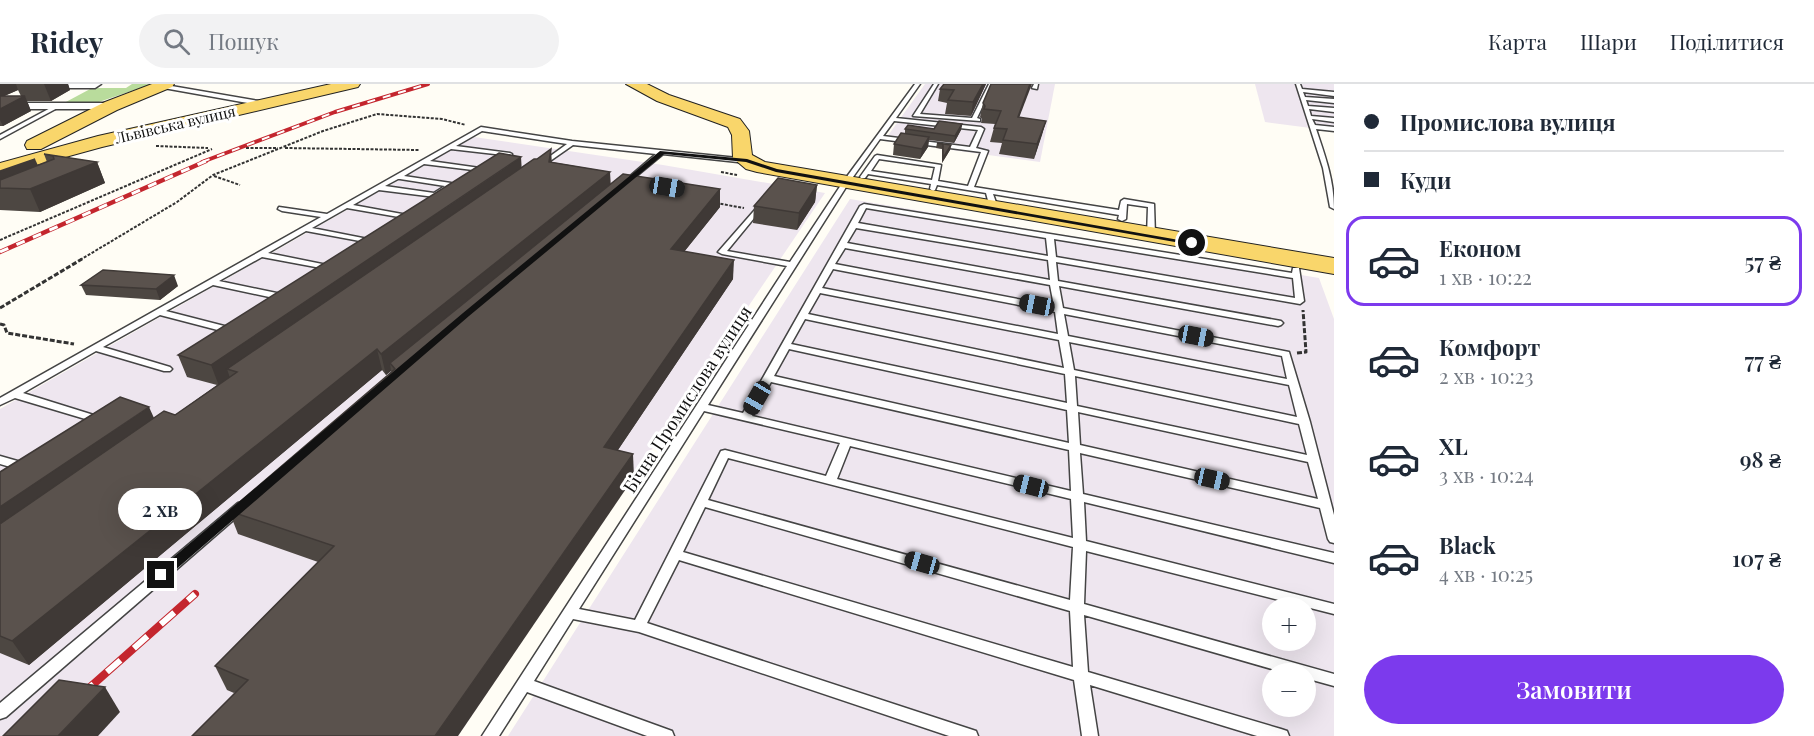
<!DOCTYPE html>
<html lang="uk">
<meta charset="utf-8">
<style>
:root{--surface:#fff;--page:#f2f2f3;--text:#1f2937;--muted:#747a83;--line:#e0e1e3;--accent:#7c3aed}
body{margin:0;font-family:"Playfair Display",serif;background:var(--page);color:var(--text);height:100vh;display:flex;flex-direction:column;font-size:22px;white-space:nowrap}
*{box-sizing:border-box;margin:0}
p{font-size:20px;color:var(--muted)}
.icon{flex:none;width:33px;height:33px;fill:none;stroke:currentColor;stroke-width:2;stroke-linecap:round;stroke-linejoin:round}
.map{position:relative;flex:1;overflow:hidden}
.sheet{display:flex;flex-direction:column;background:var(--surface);width:480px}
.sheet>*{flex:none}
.hud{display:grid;align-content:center;height:132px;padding:0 30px;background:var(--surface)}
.controls{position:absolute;left:1262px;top:513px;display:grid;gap:12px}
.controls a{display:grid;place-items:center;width:54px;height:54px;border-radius:50%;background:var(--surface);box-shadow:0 6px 24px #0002;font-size:30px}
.end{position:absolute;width:27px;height:27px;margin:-14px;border:8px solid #111;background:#fff;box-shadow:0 0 0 3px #fff}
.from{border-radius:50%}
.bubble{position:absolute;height:42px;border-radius:21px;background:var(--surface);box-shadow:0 6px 24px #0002;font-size:20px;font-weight:600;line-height:42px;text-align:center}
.car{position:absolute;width:18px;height:36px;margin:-18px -9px;border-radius:8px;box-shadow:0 0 4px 2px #0007;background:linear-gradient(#222 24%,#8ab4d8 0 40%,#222 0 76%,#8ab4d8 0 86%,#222 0)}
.hud b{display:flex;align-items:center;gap:21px;height:57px;font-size:22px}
.hud b+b{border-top:2px solid var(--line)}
.hud i{width:15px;height:15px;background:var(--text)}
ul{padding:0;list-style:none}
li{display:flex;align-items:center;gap:18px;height:90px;margin:0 12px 9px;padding:0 18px;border:3px solid transparent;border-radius:18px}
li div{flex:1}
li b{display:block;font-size:22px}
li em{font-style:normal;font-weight:600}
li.active{border-color:var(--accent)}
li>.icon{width:54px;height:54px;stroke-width:1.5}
.button{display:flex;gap:12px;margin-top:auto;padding:12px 30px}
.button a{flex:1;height:69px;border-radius:36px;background:var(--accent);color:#fff;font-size:24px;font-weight:600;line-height:69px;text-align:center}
header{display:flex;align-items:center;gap:36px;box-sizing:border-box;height:84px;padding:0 30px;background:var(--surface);border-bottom:2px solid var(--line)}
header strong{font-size:28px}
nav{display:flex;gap:33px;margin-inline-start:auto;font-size:21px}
.search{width:420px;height:54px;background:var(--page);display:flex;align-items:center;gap:15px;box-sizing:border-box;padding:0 21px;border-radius:33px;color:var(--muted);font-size:22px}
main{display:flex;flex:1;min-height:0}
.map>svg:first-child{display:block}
</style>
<header>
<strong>Ridey</strong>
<div class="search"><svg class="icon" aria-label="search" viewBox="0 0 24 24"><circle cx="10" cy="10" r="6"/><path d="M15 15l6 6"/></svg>Пошук</div>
<nav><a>Карта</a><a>Шари</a><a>Поділитися</a></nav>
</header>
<main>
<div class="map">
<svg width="1334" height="652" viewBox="0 0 1334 652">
<rect width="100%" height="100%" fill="#fffdf5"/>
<!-- industrial -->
<g fill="#eee6ef" fill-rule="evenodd">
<path d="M925,0H1055L1040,78L884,57Z"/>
<path d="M1255,0H1334V47L1265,38Z"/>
<path d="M474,53L663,81L825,109L458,652H0V325Z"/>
<path d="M850,115L1319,194L1334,235V652H508ZM1272,524H1305V556H1272ZM1272,590H1305V622H1272Z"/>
</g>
<!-- forest -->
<path fill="#b9dc9c" d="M132,0H152L96,19H64L92,4H126Z"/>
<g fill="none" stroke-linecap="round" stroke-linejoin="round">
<!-- lane casing -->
<g stroke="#444" stroke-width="3">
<g id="lane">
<path d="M101,0L95,4H55L52,2L55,0Z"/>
<path d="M160,0L264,18L267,20L264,22L158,3Z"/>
<path d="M915,0H920L896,34L981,43L984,45L976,64L988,67L974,103L1119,126L1121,117L1124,115L1154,120L1155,152L1151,154L1147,152L1148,123L1127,120L1126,135L1122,137L1118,135L1119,131L993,110L998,124L994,126L990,124L986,109L937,101L935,106L933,107L930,105L931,100L868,90L865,94H861L860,93L875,72L877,71L941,81L938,97L968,102L981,68L880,55L848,100L708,321L743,329L860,122L864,120L1292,189L1293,184H1299L1304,217L1300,220L1056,178L1058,197L1281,237L1283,239L1281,241L1278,242L1059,202L1063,224L1289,268L1310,338L1334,431V459L1330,458L1328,455L1320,424L1080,369L1083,410L1334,469V479L1084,418L1086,457L1334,520V530L1086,467L1084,520L1334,590V602L1305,594V590H1289L1084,531L1088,588L1281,645L1287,647L1289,652H1257L1090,601L1098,652H1082L1074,596L679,476L647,539L970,645L976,647L978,652H949L639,548L573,535L534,597L672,647L674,652H647L527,608L499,652H482L787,182L722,170L718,168L760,120L762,119L766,121L764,122L727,167L790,178L843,98ZM894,37L978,46L970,63L883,52ZM879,75L935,83L932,96L871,87ZM866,124L1046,154L1048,172L858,139ZM856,144L1048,176L1050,196L847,159ZM1054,155L1293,194L1295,214L1056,173ZM845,164L1050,201L1054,222L835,180ZM833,185L1055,228L1058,250L822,204ZM820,209L1059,256L1064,284L808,230ZM1064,230L1282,272L1287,295L1068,252ZM805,235L1065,290L1067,319L791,260ZM1069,258L1289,301L1297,333L1074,286ZM789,265L1067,326L1069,359L774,292ZM1075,292L1299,340L1307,371L1077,322ZM771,298L1069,366L1071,407L752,332ZM704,327L840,359L826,392L725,366L721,367L635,536L579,525ZM1078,328L1308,378L1318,415L1080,361ZM850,362L1071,415L1073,454L837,395ZM728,374L1073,463L1070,516L708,416ZM705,423L1070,527L1073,583L683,468Z"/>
<path d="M934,0H938L920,30L972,34L989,0H993L977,34L980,35V37L913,32Z"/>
<path d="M1034,0H1038L1037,5L1032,4Z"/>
<path d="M1296,0H1300L1302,5L1334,8V12L1303,8L1305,13L1334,15V19L1306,16L1308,22L1334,24V28L1309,25L1311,32L1334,34V38L1312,35L1315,41L1334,43V47L1316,45C1325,72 1334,96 1334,125L1330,123L1323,84Z"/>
<path d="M56,21L61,22L0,55V51Z"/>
<path d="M481,43L572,57L747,75L750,77L747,79L663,70L623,103L620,101L621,100L656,70L573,61L540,84L538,83V81L567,60L482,47L456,62L510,69L512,70V72L451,65L430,77L487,85L489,86V88L424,80L404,92L451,99L454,101L453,102L435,113L379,106L353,121L413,132L417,134L416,136L347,124L312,144L373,156H376V160L306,147L268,169L337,183V187L262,173L219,197L291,212V216L288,217L213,201L166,227L236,245L238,247L236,249L233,250L160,231L103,263L170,283L172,285L170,287H164L96,267L23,309L100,333L101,335L100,337H92L15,314L0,321V314L321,133L282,127L278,125L279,123L327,130ZM398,95H400L445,102L434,109L385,102Z"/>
<path d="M0,372L28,380L30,383L24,387L0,380Z"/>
<path d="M242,418L246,419L248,422L246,425L6,633L0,635V619L238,419Z"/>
</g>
</g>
<!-- street casing -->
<g stroke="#444" stroke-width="3">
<path id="street" d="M0,19H111L117,22L111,25H0Z"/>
</g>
<!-- primary casing -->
<g stroke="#222" stroke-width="2">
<g id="primary">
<path d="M152,0H174L172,3L117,26L41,65H27L25,61L27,57L105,18Z"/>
<path d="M331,0H360L358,3L102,63L0,91V79L98,52Z"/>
<path d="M626,0H647L669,11L740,35L749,47L752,71L765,78L1334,174V190L757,88L746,85L733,74L732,51L728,43L657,17Z"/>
</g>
</g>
<!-- path-far1 -->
<g stroke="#333" stroke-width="2" stroke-dasharray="3 1.5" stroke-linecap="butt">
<path d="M156,62L208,64"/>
<path d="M246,64H278"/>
<path d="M285,64L419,66"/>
<path d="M721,88L737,91"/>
<path d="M214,92L240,101"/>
<path d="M716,119L744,124"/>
<path d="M0,156L212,65"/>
<path d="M80,176L177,118L213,91L323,47L377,30L442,35L466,41"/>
</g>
<!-- path -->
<g stroke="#333" stroke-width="3" stroke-dasharray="5 2" stroke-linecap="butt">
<path d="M0,224L82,175"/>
<path d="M0,240L4,241L7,249L74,260"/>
<path d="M1297,269L1306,268L1303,226"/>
</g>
<!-- lane -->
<use href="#lane" fill="#fff" fill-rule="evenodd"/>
<!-- street -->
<use href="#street" fill="#fff" fill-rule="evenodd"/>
<!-- primary -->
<use href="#primary" fill="#f9d66b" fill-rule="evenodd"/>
<!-- rail-far2 casing -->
<g stroke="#c4262e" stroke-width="4">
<path id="rail-far2" d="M202,78L335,28L428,0"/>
</g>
<!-- rail-far1 casing -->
<g stroke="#c4262e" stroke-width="4.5">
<path id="rail-far1" d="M0,168L206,77"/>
</g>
<!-- rail casing -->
<g stroke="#c4262e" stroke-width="8">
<path id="rail" d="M80,612L195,510"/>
</g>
<!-- rail-far2 -->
<use href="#rail-far2" stroke="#fff" stroke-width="2" stroke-dasharray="8" stroke-linecap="butt"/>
<!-- rail-far1 -->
<use href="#rail-far1" stroke="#fff" stroke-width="3" stroke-dasharray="9" stroke-linecap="butt"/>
<!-- rail -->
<use href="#rail" stroke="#fff" stroke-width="6" stroke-dasharray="18" stroke-linecap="butt"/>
</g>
<!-- wall -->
<g fill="#4d4742" fill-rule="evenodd">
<path d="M0,0H68L70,6L51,17H27L31,27L3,42H0ZM18,6L21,12H4Z"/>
<path d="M944,0H986L971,32L945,30L947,19L938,17L940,5Z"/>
<path d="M983,19L1019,34L1046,37L1034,75L999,70L1002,59L990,58L995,40L981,39L982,35L980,33Z"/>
<path d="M962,40L961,46L954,59L929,56L928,63L920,75L893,71L894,60L905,50V45H934Z"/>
<path d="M937,59L951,61L950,66L942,79V65L936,64Z"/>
<path d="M44,70L97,78L105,99L40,128L0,126V87L38,81L47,78Z"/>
<path d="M552,78L610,88V100L720,105V123L684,168L733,195L618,366L634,393L234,609L227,606L215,582L318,478L238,450L229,427L392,288L391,287L386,291L382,286L29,581L0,569V388L154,335L175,331L217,301L187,293L178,271L522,83Z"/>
<path d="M817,101L815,118L797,146L753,139L754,122Z"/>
<path d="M81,201L178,202L160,216L86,211Z"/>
</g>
<!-- shaded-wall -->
<g fill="#3f3936">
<path d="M0,0H16L18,6L0,14Z"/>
<path d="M44,0H68L70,6L51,17Z"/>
<path d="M983,0H986L971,32L973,18Z"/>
<path d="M1030,0H1032L1014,47L1018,33Z"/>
<path d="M25,12L31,27L3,42L0,36V25Z"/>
<path d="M1046,37L1042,51L1034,75L1037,60Z"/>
<path d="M962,40L961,46L954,59L955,52Z"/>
<path d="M929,53L928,63L920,75L922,65Z"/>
<path d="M951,61L950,66L942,79L943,74Z"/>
<path d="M551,65L552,81L549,78Z"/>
<path d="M521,73L522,89L237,288L227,285L230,294L219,302L211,281Z"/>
<path d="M35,75L44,95L0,104V88Z"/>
<path d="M97,78L105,99L40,128L30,105Z"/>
<path d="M610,88L611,104L390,279L391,287L386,291L381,270Z"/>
<path d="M817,101L815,118L797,146L799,129Z"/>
<path d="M720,105V123L671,184V165Z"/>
<path d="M734,176L733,195L605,385L604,363Z"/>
<path d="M174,191L178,202L160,216L156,205Z"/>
<path d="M377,265L382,286L29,581L12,557Z"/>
<path d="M149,323L159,345L0,456V423Z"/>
<path d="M633,370L634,393L458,652H435Z"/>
<path d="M105,603L120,628L98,652H58Z"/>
</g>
<!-- building -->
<g fill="#5a524d" stroke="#3f3936" stroke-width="1.5">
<path d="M944,0H983L973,18L948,16L954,6L940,5Z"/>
<path d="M991,0H1030L1018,33L1046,37L1037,60L1003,56L1007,45L994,44L1001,27L984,25L985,22L983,19Z"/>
<path d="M0,12H25L0,25Z"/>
<path d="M939,37L962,40L955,52L905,45L908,41L934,45Z"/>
<path d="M901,49L929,53L922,65L894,60Z"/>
<path d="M937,59L951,61L943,74V60Z"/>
<path d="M551,65L549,78L610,88L381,270L377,265L12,557L0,552V440L164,327L175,331L237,288L227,285L534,75H537Z"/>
<path d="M499,69L521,73L211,281L178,271Z"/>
<path d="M44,70L97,78L30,105L0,104V96L54,75L53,72Z"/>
<path d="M35,75L0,88V87Z"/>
<path d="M623,90L720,105L671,165L734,176L604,363L633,370L435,652H192L248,596L215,582L334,462L229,427L395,285L390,279Z"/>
<path d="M778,94L817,101L799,129L754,122Z"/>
<path d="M103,186L174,191L156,205L81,201Z"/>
<path d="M120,313L149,323L0,423V388Z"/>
<path d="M59,596L105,603L58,652H3Z"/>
</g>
<!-- route -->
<path fill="#111" d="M660,67L747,75L777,85L1196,159L1192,161L776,88L746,78L664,70L469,232L166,494H157L155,491L157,487L463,229Z"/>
<g text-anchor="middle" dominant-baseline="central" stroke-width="6" stroke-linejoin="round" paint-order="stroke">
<!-- far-street labels -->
<g font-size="15" fill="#111" stroke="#fff">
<text transform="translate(175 40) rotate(-13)">Львівська вулиця</text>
</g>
<!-- street labels -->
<g font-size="18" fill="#111" stroke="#fff">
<text transform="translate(687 315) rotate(-57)">Бічна Промислова вулиця</text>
</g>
</g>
</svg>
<div class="controls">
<a>+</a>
<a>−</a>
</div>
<i class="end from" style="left:1192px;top:159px"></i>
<i class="end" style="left:161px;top:491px"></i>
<div class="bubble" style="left:118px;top:404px;width:84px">2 хв</div>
<i class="car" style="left:667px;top:103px;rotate:99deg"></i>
<i class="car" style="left:1037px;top:221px;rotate:281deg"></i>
<i class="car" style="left:1196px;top:252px;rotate:101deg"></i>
<i class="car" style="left:757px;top:314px;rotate:210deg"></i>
<i class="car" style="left:1212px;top:395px;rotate:103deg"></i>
<i class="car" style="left:1031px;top:402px;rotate:284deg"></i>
<i class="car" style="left:922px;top:479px;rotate:286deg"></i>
</div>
<section class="sheet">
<div class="hud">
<b><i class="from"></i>Промислова вулиця</b>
<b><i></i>Куди</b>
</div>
<ul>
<li class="active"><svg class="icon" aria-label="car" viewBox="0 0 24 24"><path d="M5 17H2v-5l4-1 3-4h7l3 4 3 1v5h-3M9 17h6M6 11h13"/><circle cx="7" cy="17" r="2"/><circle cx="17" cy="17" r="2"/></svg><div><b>Економ</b><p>1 хв · 10:22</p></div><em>57 ₴</em></li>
<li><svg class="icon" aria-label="car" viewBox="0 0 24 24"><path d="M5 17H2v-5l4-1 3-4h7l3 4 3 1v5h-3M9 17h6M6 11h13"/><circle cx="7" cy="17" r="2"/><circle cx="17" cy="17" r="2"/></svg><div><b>Комфорт</b><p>2 хв · 10:23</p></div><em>77 ₴</em></li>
<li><svg class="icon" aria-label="car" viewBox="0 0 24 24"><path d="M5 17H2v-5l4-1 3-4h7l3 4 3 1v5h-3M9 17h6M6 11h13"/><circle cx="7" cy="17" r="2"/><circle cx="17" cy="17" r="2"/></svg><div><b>XL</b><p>3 хв · 10:24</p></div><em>98 ₴</em></li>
<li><svg class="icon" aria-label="car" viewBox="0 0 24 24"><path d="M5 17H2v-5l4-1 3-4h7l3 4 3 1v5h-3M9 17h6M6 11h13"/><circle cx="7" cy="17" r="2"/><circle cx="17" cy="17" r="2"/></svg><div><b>Black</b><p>4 хв · 10:25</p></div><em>107 ₴</em></li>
</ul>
<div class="button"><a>Замовити</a></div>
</section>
</main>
